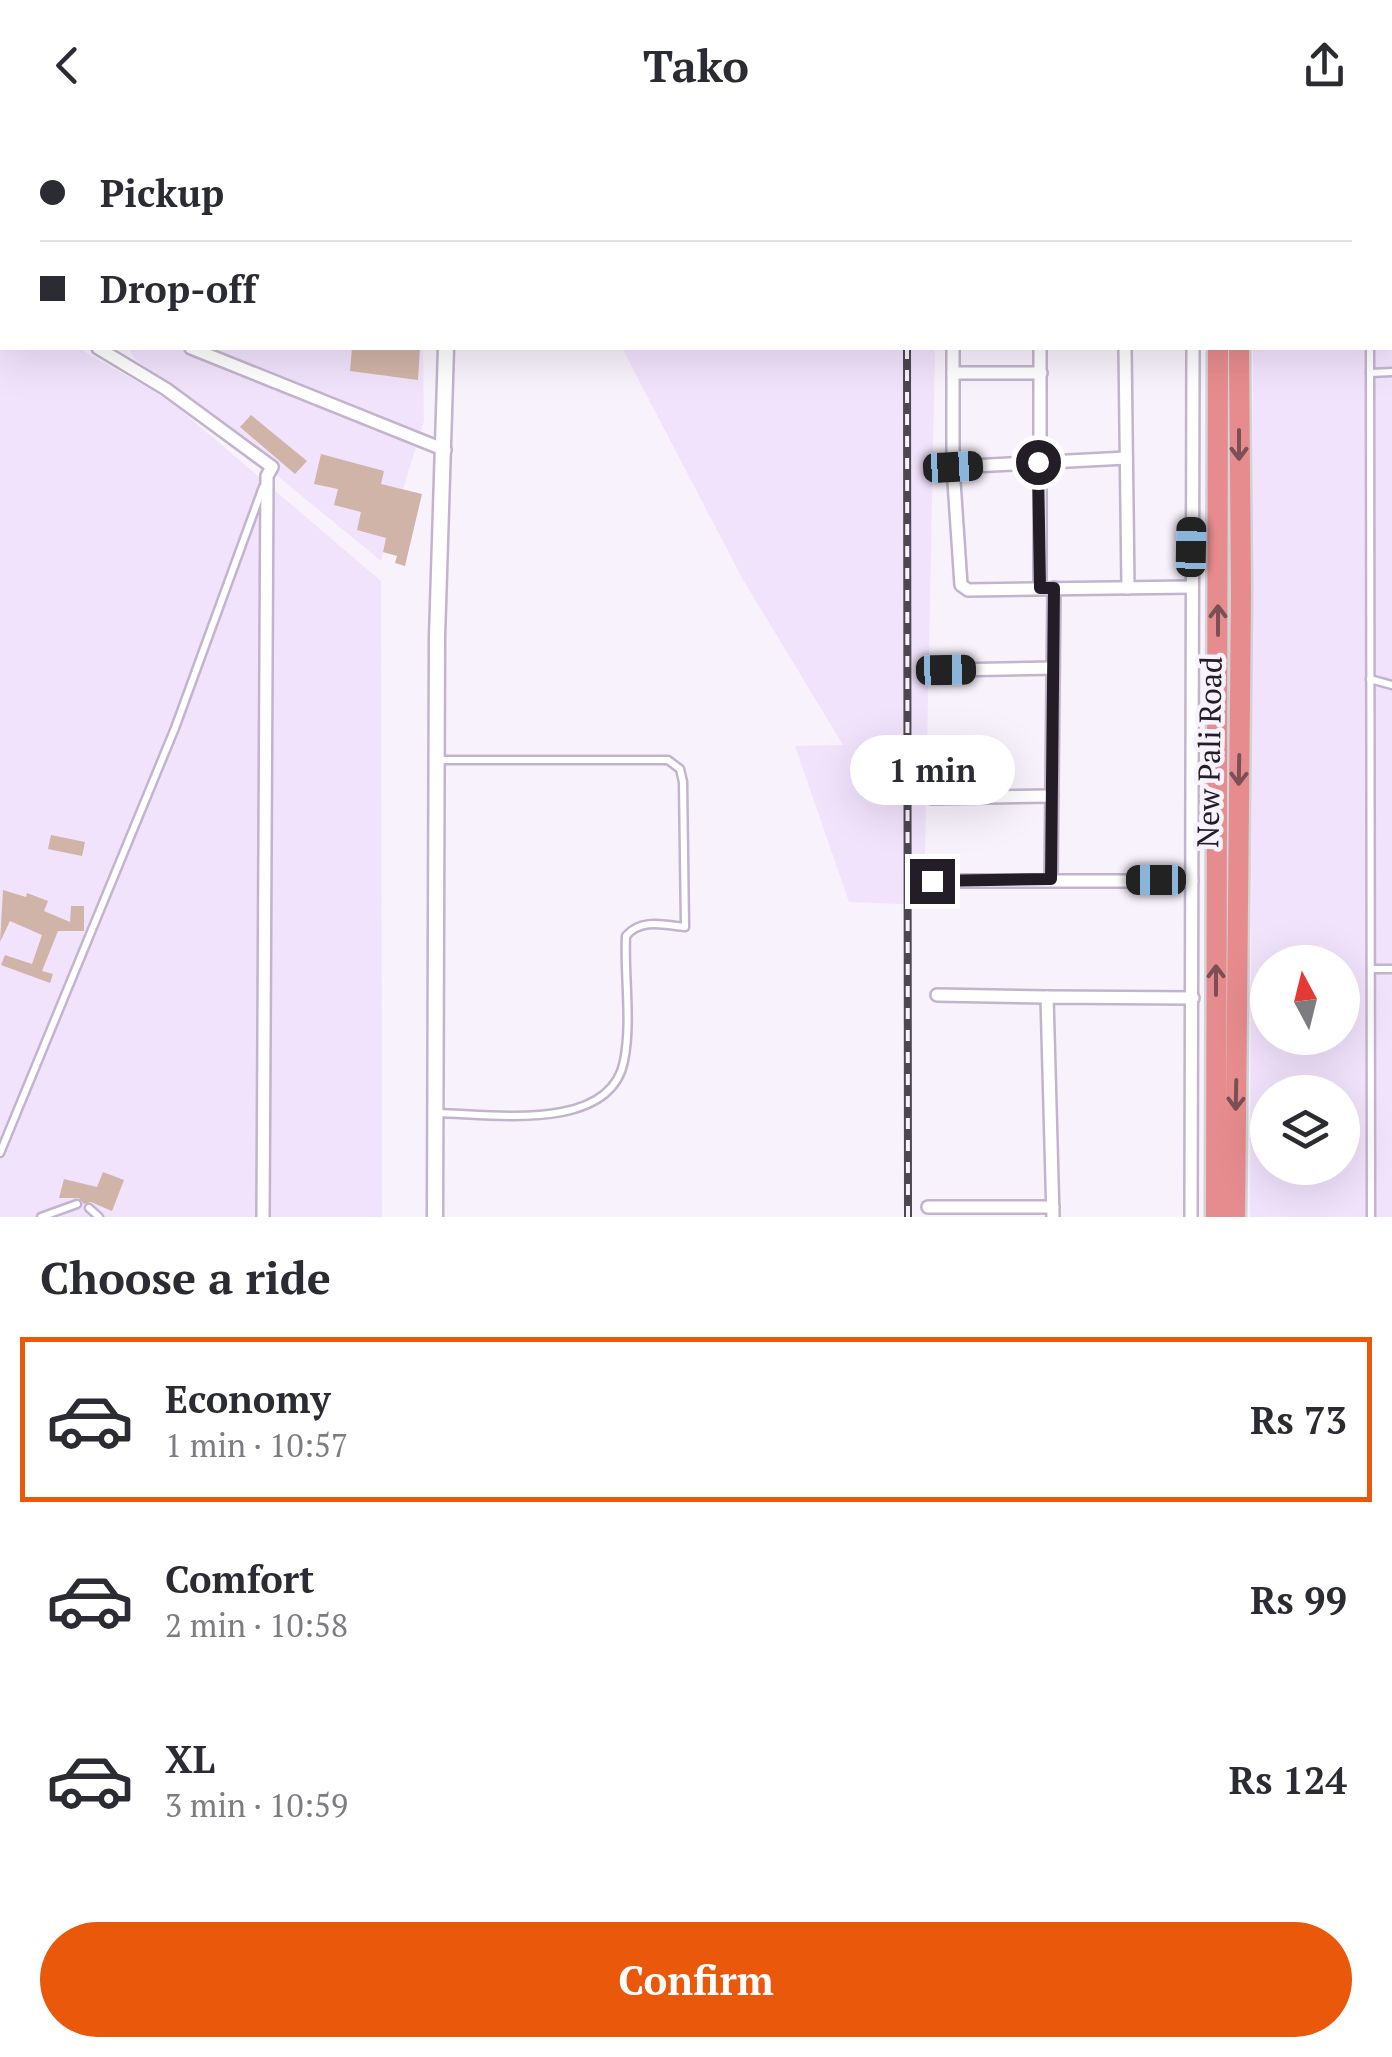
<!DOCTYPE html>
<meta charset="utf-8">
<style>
:root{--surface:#fff;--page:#f7f7f7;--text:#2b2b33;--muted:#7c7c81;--line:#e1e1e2;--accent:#ea580c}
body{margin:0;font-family:"PT Serif",serif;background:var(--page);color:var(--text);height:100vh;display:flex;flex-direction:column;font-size:38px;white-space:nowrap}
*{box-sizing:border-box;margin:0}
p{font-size:32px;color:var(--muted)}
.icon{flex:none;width:55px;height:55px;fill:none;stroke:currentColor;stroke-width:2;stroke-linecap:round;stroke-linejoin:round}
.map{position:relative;height:1087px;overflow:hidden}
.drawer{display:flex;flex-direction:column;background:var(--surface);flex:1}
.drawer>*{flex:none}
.hud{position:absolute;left:0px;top:0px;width:1392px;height:220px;box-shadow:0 10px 40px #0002;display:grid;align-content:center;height:220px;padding:0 40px;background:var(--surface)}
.needle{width:65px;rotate:353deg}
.controls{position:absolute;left:1250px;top:815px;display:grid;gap:20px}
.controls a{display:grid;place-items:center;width:110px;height:110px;border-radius:50%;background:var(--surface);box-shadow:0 10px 40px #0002;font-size:50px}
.end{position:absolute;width:45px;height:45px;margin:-22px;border:12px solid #221d26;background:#fff;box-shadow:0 0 0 5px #fff}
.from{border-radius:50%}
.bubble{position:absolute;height:70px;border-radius:35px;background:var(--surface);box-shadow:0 10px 40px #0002;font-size:32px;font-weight:800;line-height:70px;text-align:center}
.car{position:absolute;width:30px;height:60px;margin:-30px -15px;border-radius:12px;box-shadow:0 0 8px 2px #0007;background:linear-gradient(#222 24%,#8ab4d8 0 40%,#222 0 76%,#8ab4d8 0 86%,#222 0)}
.hud b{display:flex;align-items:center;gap:35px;height:95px;font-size:38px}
.hud b+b{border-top:2px solid var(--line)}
.hud i{width:25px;height:25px;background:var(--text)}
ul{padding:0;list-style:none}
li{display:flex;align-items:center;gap:30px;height:165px;margin:0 20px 15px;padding:0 20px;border:5px solid transparent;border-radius:0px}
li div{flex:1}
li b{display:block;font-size:38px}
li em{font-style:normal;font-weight:800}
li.active{border-color:var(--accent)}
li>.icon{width:90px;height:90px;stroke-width:1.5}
h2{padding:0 40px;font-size:45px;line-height:120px}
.button{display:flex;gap:20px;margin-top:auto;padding:20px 40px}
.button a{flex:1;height:115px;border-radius:60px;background:var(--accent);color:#fff;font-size:40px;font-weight:800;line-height:115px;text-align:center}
header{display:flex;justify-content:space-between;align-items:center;height:130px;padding:0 40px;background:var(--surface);font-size:45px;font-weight:800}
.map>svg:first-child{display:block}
</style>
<header><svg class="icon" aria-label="back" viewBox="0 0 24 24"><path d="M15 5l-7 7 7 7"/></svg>Tako<svg class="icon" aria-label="share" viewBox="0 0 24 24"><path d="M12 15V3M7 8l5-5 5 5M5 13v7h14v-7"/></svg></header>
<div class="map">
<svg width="1392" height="1087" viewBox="0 0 1392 1087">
<rect width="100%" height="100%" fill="#f8f2fc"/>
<!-- built -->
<g fill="#f2e3fd" fill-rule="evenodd">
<path d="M0,0H419V2H2V120Z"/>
<path d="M500,0H939L502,2Z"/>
<path d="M1254,0H1392V1087H1250L1253,218H1390V2ZM1268,832H1342V908H1268ZM1268,962H1342V1038H1268Z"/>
<path d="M0,175L2,218H78L169,270L381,451L382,1087H0Z"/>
<path d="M129,218H423L424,291L381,431L135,229Z"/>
<path d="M622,218H935L924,775L849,772L795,616L843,615L742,448Z"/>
</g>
<!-- building -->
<g fill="#d0b4a7">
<path d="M352,218H420L418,250L350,241Z"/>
<path d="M251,285L307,331L295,344L240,297Z"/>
<path d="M321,324L384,341L381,354L422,364L405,436L395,433L397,426L383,422L386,408L357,400L361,382L334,375L338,359L314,354Z"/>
<path d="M51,705L85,712L82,726L48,719Z"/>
<path d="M3,760L26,767L27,763L48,771L44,781L70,792L71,776H84V801H58L42,841L53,844L50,853L1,835L5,825L32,834L42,805L10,791L0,812Z"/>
<path d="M103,1042L124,1050L112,1081L91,1072L84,1074L79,1068H59L64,1049L97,1057Z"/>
</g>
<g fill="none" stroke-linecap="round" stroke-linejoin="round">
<!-- service casing -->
<g stroke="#c2b4cd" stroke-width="11">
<g id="service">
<path d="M1369,0V2"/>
<path d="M1390,145H1392"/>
<path d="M1370,218L1371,1087"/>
<path d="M1370,243L1392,242"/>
<path d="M1370,549L1392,555"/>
<path d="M1371,839H1392"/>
<path d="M438,983C492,984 610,1003 624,931C632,891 624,846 626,806C641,788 664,795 685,797L683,652L680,639L668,630H439"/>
<path d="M0,1023L175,598L263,357"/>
<path d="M89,1078L99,1087"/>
<path d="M41,1087L77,1074"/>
</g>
</g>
<!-- minor casing -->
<g stroke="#c2b4cd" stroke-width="16">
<g id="minor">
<path d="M953,0V2"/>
<path d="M1040,0V2"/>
<path d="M1125,0V2"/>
<path d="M1194,0V2"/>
<path d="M0,140L2,141"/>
<path d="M0,173L2,174"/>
<path d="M98,218L166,259L272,337L267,346L263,1087"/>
<path d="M191,218L445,320"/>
<path d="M953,218V337L961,455L968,460L1191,457"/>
<path d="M1040,218V458"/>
<path d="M1125,218L1128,458"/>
<path d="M953,243H1041"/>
<path d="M953,337L1126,328"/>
<path d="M947,540L1053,538"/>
<path d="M932,668L1052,666"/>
<path d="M1051,749L1054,458"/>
<path d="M933,751H1192"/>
<path d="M937,865L1047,867"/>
<path d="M928,1077H1053"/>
<path d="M1053,1087L1047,867L1193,868"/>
<path d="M1191,1087L1193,218"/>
</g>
</g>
<!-- tertiary casing -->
<g stroke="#c2b4cd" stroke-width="19">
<g id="tertiary">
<path d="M445,0V2"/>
<path d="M435,1087L437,507L446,218"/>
</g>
</g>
<!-- trunk casing -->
<g stroke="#d3d2d4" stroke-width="25">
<g id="trunk">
<path d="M1237,0V2"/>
<path d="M1219,2V0"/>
<path d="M1216,1087L1218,218"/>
<path d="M1235,1087L1241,463L1239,218"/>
</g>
</g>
<!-- service -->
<use href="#service" stroke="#fff" stroke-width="6"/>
<!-- minor -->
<use href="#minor" stroke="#fff" stroke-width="11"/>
<!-- tertiary -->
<use href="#tertiary" stroke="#fff" stroke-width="14"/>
<!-- trunk -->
<use href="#trunk" stroke="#e78c8e" stroke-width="20"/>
<!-- rail casing -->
<g stroke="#4c4750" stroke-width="8">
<g id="rail">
<path d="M899,2V0"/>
<path d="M907,218L908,1087"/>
</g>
</g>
<!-- rail -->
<use href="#rail" stroke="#f8f2fc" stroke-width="4" stroke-dasharray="11" stroke-linecap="butt"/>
</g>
<!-- one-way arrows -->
<defs><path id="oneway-shaft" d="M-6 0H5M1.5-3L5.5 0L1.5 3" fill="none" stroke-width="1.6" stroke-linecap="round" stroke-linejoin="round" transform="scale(2.5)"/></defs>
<g stroke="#7b4f55">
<use href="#oneway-shaft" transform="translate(1239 315) rotate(90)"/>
<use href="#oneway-shaft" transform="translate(1218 490) rotate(-90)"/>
<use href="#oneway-shaft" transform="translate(1239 640) rotate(91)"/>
<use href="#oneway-shaft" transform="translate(1216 850) rotate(-90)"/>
<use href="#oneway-shaft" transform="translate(1236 965) rotate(91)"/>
</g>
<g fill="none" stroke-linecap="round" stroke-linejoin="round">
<!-- route -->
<path stroke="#221d26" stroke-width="12" d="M932,751L1051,749L1054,458H1040L1038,332"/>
</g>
<g text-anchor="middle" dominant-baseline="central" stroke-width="9" stroke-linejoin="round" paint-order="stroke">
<!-- street labels -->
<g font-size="30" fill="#221d26" stroke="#f8f2fc">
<text transform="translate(1209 622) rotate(-89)">New Pali Road</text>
</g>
</g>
</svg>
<div class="controls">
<a><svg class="needle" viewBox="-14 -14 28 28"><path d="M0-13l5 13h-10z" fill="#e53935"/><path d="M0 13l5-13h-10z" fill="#7c7c81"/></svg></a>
<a><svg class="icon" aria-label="layers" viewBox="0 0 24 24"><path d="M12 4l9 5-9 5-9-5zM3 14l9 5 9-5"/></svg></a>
</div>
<i class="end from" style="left:1038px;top:332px"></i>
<i class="end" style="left:932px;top:751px"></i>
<div class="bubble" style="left:850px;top:605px;width:165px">1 min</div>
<i class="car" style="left:953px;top:337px;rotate:87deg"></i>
<i class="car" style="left:1191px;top:417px;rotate:1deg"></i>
<i class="car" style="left:946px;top:540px;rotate:89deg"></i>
<i class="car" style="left:1156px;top:750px;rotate:270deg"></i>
<div class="hud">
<b><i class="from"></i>Pickup</b>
<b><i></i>Drop-off</b>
</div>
</div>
<section class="drawer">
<h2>Choose a ride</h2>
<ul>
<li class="active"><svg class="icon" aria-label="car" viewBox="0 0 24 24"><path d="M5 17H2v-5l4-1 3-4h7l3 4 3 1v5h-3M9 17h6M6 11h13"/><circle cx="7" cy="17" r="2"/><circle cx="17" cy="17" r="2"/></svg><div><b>Economy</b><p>1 min · 10:57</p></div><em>Rs 73</em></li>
<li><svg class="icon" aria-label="car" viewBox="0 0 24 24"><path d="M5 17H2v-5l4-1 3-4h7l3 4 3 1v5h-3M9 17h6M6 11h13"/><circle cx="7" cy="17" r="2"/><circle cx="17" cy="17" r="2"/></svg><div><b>Comfort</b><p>2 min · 10:58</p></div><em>Rs 99</em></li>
<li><svg class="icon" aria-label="car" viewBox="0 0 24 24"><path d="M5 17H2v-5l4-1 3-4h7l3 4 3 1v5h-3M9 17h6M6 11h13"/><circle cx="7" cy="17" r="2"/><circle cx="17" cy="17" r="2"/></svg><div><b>XL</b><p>3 min · 10:59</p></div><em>Rs 124</em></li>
</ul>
<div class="button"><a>Confirm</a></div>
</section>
